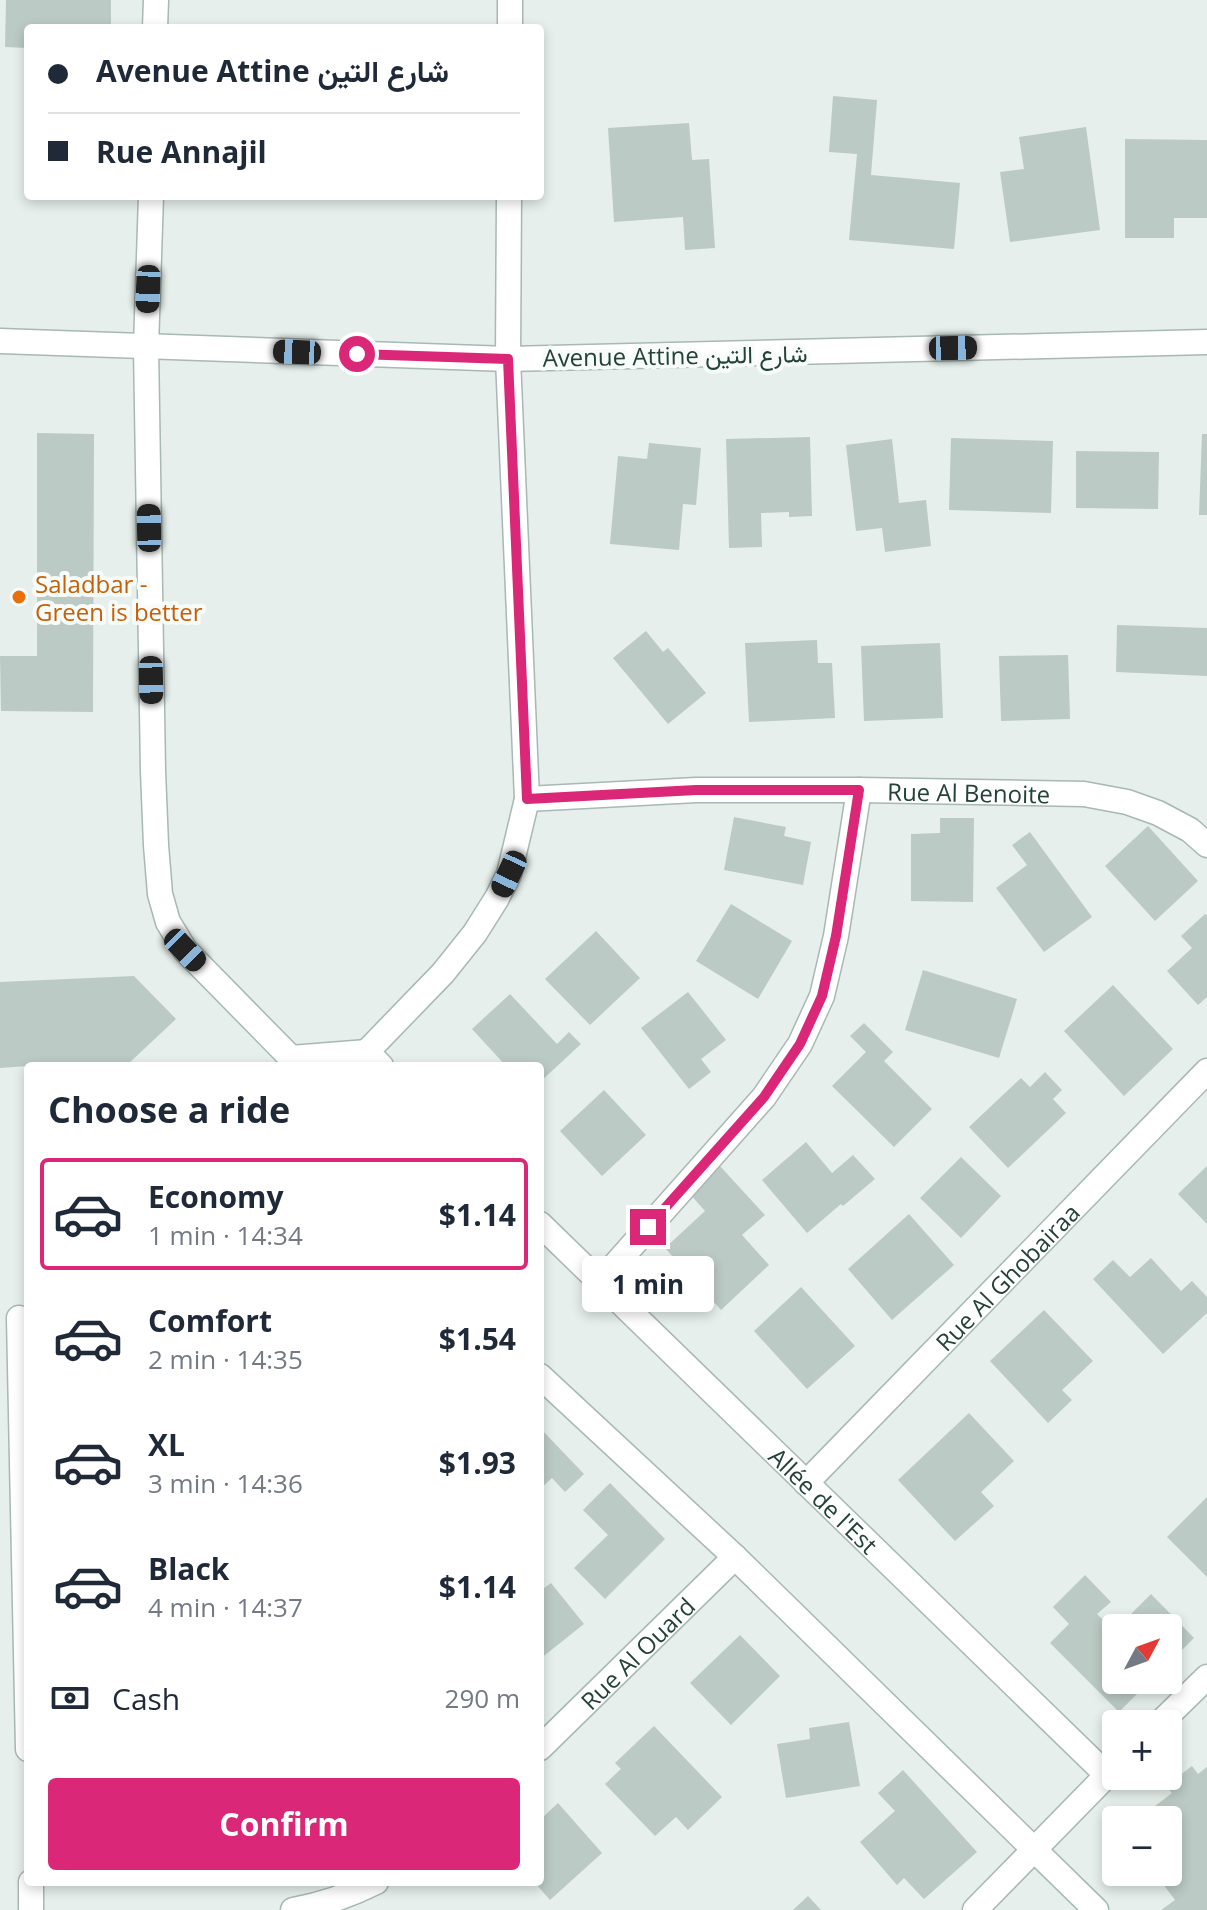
<!DOCTYPE html>
<meta charset="utf-8">
<style>
:root{--surface:#fff;--page:#f6f6f7;--text:#1f2937;--muted:#747a83;--line:#e0e1e3;--accent:#db2777}
body{margin:0;font-family:"Open Sans",Vazirmatn,sans-serif;background:var(--page);color:var(--text);height:100vh;display:flex;flex-direction:column;font-size:30px;white-space:nowrap}
*{box-sizing:border-box;margin:0}
p{font-size:26px;color:var(--muted)}
.icon{flex:none;width:44px;height:44px;fill:none;stroke:currentColor;stroke-width:2;stroke-linecap:round;stroke-linejoin:round}
.map{position:relative;flex:1;overflow:hidden}
.panel{position:absolute;left:24px;top:1062px;width:520px;height:824px;display:flex;flex-direction:column;background:var(--surface);border-radius:8px;box-shadow:0 4px 12px #0003}
.panel>*{flex:none}
.top-card{position:absolute;left:24px;top:24px;width:520px;height:176px;border-radius:8px;box-shadow:0 4px 12px #0003;display:grid;align-content:center;height:176px;padding:0 24px;background:var(--surface)}
.needle{width:52px;rotate:49deg}
.controls{position:absolute;left:1102px;top:1614px;display:grid;gap:16px}
.controls a{display:grid;place-items:center;width:80px;height:80px;border-radius:8px;background:var(--surface);box-shadow:0 4px 12px #0003;font-size:40px}
.end{position:absolute;width:36px;height:36px;margin:-18px;border:10px solid #db2777;background:#fff;box-shadow:0 0 0 4px #fff}
.from{border-radius:50%}
.bubble{position:absolute;height:56px;border-radius:8px;background:var(--surface);box-shadow:0 4px 12px #0003;font-size:26px;font-weight:700;line-height:56px;text-align:center}
.car{position:absolute;width:24px;height:48px;margin:-24px -12px;border-radius:10px;box-shadow:0 0 6px 2px #0007;background:linear-gradient(#222 24%,#8ab4d8 0 40%,#222 0 76%,#8ab4d8 0 86%,#222 0)}
.top-card b{display:flex;align-items:center;gap:28px;height:76px;font-size:30px}
.top-card b+b{border-top:2px solid var(--line)}
.top-card i{width:20px;height:20px;background:var(--text)}
ul{padding:0;list-style:none}
li{display:flex;align-items:center;gap:24px;height:112px;margin:0 16px 12px;padding:0 8px;border:4px solid transparent;border-radius:8px}
li div{flex:1}
li b{display:block;font-size:30px}
li em{font-style:normal;font-weight:700}
li.current{border-color:var(--accent)}
li>.icon{width:72px;height:72px;stroke-width:1.5}
h2{padding:0 24px;font-size:36px;line-height:96px}
.pay{display:flex;align-items:center;gap:20px;height:88px;padding:0 24px;font-size:30px}
.pay p{margin-inline-start:auto}
.action{display:flex;gap:16px;margin-top:auto;padding:16px 24px}
.action a{flex:1;height:92px;border-radius:8px;background:var(--accent);color:#fff;font-size:32px;font-weight:700;line-height:92px;text-align:center}
.map>svg:first-child{display:block}
</style>
<div class="map">
<svg width="1207" height="1910" viewBox="0 0 1207 1910">
<rect width="100%" height="100%" fill="#e6efeb"/>
<!-- building -->
<g fill="#bbcac4">
<path d="M6,0H111V28H28V48L5,47Z"/>
<path d="M833,96L877,100L871,175L960,183L954,249L849,240L857,154L829,152Z"/>
<path d="M689,123L692,160L709,159L715,248L685,250L683,217L614,222L608,128Z"/>
<path d="M1086,127L1100,230L1010,242L1000,172L1024,169L1019,137Z"/>
<path d="M1125,139L1207,140V218H1174V238H1125Z"/>
<path d="M37,433L94,434L93,712L1,711L0,656H37Z"/>
<path d="M1202,434H1207V515H1199Z"/>
<path d="M810,437L812,516L789,517V512L761,513L762,547L729,548L726,439Z"/>
<path d="M951,438L1053,441L1051,513L949,510Z"/>
<path d="M892,439L899,503L926,500L931,546L885,552L882,528L856,531L846,445Z"/>
<path d="M649,443L701,448L696,505L683,504L679,550L610,544L618,456L647,459Z"/>
<path d="M1076,451L1159,452L1158,509L1076,508Z"/>
<path d="M1117,625L1207,628V676L1116,672Z"/>
<path d="M646,631L663,652L668,648L706,693L668,724L613,658Z"/>
<path d="M817,640L818,663H832L835,718L749,722L745,643Z"/>
<path d="M940,643L943,718L864,721L861,646Z"/>
<path d="M1068,655L1070,719L1001,721L999,656Z"/>
<path d="M734,817L786,827L784,836L811,842L803,885L724,870Z"/>
<path d="M940,818H974L973,902L911,901V834L940,833Z"/>
<path d="M1148,826L1198,881L1155,921L1105,866Z"/>
<path d="M1030,832L1092,917L1044,952L996,888L1027,865L1012,845Z"/>
<path d="M731,904L792,941L758,999L696,961Z"/>
<path d="M1205,914L1207,916V997L1198,1005L1167,971L1192,948L1181,936Z"/>
<path d="M596,931L640,978L590,1025L545,979Z"/>
<path d="M923,970L1017,999L999,1058L905,1030Z"/>
<path d="M134,976L176,1019L127,1065L28,1066L0,1068V982Z"/>
<path d="M1113,985L1173,1049L1124,1096L1064,1031Z"/>
<path d="M688,992L726,1040L701,1059L711,1072L689,1089L641,1028Z"/>
<path d="M510,994L557,1044L569,1032L581,1044L540,1082V1066H506L472,1029Z"/>
<path d="M864,1023L893,1052L884,1061L932,1109L894,1147L832,1086L866,1052L850,1036Z"/>
<path d="M1045,1072L1062,1090L1053,1099L1066,1113L1008,1168L969,1127L1021,1078L1030,1087Z"/>
<path d="M604,1090L646,1135L602,1176L560,1131Z"/>
<path d="M806,1142L832,1173L853,1155L875,1179L843,1206L841,1204L807,1233L762,1180Z"/>
<path d="M961,1157L1001,1196L961,1238L920,1198Z"/>
<path d="M719,1165L765,1215L742,1235L769,1265L721,1310L665,1248L705,1211L689,1193Z"/>
<path d="M1207,1166V1224L1178,1194Z"/>
<path d="M909,1214L954,1265L892,1320L848,1269Z"/>
<path d="M1151,1258L1181,1291L1192,1281L1207,1297V1313L1163,1354L1093,1279L1113,1260L1130,1277Z"/>
<path d="M801,1287L855,1346L807,1389L754,1331Z"/>
<path d="M1044,1310L1093,1361L1062,1390L1072,1400L1048,1423L990,1361Z"/>
<path d="M969,1413L1014,1461L981,1492L994,1506L955,1541L898,1480Z"/>
<path d="M540,1428L584,1474L565,1492L552,1478L540,1489Z"/>
<path d="M610,1483L665,1539L605,1599L574,1568L608,1535L583,1510Z"/>
<path d="M1207,1497V1577L1167,1537Z"/>
<path d="M1085,1575L1111,1602L1097,1614L1114,1631L1116,1629V1680H1151L1119,1712L1050,1643L1069,1624L1053,1607Z"/>
<path d="M551,1583L584,1624L540,1659V1591Z"/>
<path d="M1151,1594L1194,1638L1168,1664V1628H1117Z"/>
<path d="M740,1635L780,1676L731,1725L690,1683Z"/>
<path d="M849,1722L860,1786L786,1798L777,1744L810,1739L809,1728Z"/>
<path d="M654,1726L722,1797L688,1830L676,1817L655,1836L605,1784L621,1769L615,1763Z"/>
<path d="M1192,1766L1198,1774L1207,1767V1910H1161L1175,1900L1154,1872H1168V1820H1159L1151,1809L1172,1793L1166,1786Z"/>
<path d="M903,1770L977,1852L924,1899L904,1878L897,1885L860,1842L895,1811L878,1793Z"/>
<path d="M558,1803L602,1853L550,1900L534,1882H540V1820Z"/>
<path d="M808,1896L821,1910H793Z"/>
</g>
<g fill="none" stroke-linecap="round" stroke-linejoin="round">
<!-- minor casing -->
<g stroke="#a8b8b2" stroke-width="27">
<g id="minor">
<path d="M155,28L156,0"/>
<path d="M510,28V0"/>
<path d="M151,196L146,347L153,771L156,845L160,894L168,922L185,950L291,1058"/>
<path id="s1" d="M527,799L696,790H859L1084,794L1127,802L1158,813L1190,830L1207,845"/>
<path d="M291,1058L367,1052L381,1066"/>
<path d="M353,1066L443,973L475,933L497,898L509,874L527,799L508,359L509,196"/>
<path id="s2" d="M540,1224L1107,1775"/>
<path d="M599,1283L764,1097L800,1044L822,996L836,936L859,790"/>
<path d="M19,1318L28,1749"/>
<path d="M540,1376L735,1557L1096,1910"/>
<path id="s3" d="M806,1483L1207,1071"/>
<path d="M1159,1724L1207,1677"/>
<path id="s4" d="M540,1748L735,1557"/>
<path d="M31,1882V1910"/>
<path d="M293,1910C321,1905 350,1895 376,1882"/>
<path d="M975,1910L1116,1766"/>
</g>
</g>
<!-- tertiary casing -->
<g stroke="#a8b8b2" stroke-width="27">
<path id="tertiary" d="M0,341L508,359L1207,342"/>
</g>
<!-- minor -->
<use href="#minor" stroke="#fff" stroke-width="24"/>
<!-- tertiary -->
<use href="#tertiary" stroke="#fff" stroke-width="24"/>
</g>
<g fill="none" stroke-linecap="round" stroke-linejoin="round">
<!-- route -->
<path stroke="#db2777" stroke-width="10" d="M357,354L508,359L527,799L696,790H859L836,936L822,996L800,1044L764,1097L648,1227"/>
</g>
<!-- markers -->
<circle fill="#e8710a" stroke="#f7fbf9" stroke-width="3" cx="19" cy="597" r="8"/>
<g text-anchor="middle" dominant-baseline="central" stroke-width="8" stroke-linejoin="round" paint-order="stroke">
<!-- street labels -->
<g font-size="24" fill="#24423a" stroke="#f7fbf9">
<text transform="translate(675 355) rotate(-1)">Avenue Attine شارع التين</text>
<text stroke="none"><textPath href="#s1" startOffset="442">Rue Al Benoite</textPath></text>
<text stroke="none"><textPath href="#s3" startOffset="288">Rue Al Ghobairaa</textPath></text>
<text stroke="none"><textPath href="#s2" startOffset="396">Allée de l'Est</textPath></text>
<text stroke="none"><textPath href="#s4" startOffset="136">Rue Al Ouard</textPath></text>
</g>
<!-- food labels -->
<g font-size="24" fill="#c56008" stroke="#f7fbf9" text-anchor="start">
<text x="35" y="583">Saladbar -<tspan x="35" dy="28">Green is better</tspan></text>
</g>
</g>
</svg>
<div class="controls">
<a><svg class="needle" viewBox="-14 -14 28 28"><path d="M0-13l5 13h-10z" fill="#e53935"/><path d="M0 13l5-13h-10z" fill="#747a83"/></svg></a>
<a>+</a>
<a>−</a>
</div>
<i class="end from" style="left:357px;top:354px"></i>
<i class="end" style="left:648px;top:1227px"></i>
<div class="bubble" style="left:582px;top:1256px;width:132px">1 min</div>
<i class="car" style="left:148px;top:289px;rotate:182deg"></i>
<i class="car" style="left:953px;top:348px;rotate:89deg"></i>
<i class="car" style="left:297px;top:352px;rotate:272deg"></i>
<i class="car" style="left:149px;top:528px;rotate:359deg"></i>
<i class="car" style="left:151px;top:680px;rotate:179deg"></i>
<i class="car" style="left:509px;top:874px;rotate:205deg"></i>
<i class="car" style="left:185px;top:950px;rotate:136deg"></i>
<div class="top-card">
<b><i class="from"></i>Avenue Attine شارع التين</b>
<b><i></i>Rue Annajil</b>
</div>
<section class="panel">
<h2>Choose a ride</h2>
<ul>
<li class="current"><svg class="icon" aria-label="car" viewBox="0 0 24 24"><path d="M5 17H2v-5l4-1 3-4h7l3 4 3 1v5h-3M9 17h6M6 11h13"/><circle cx="7" cy="17" r="2"/><circle cx="17" cy="17" r="2"/></svg><div><b>Economy</b><p>1 min · 14:34</p></div><em>$1.14</em></li>
<li><svg class="icon" aria-label="car" viewBox="0 0 24 24"><path d="M5 17H2v-5l4-1 3-4h7l3 4 3 1v5h-3M9 17h6M6 11h13"/><circle cx="7" cy="17" r="2"/><circle cx="17" cy="17" r="2"/></svg><div><b>Comfort</b><p>2 min · 14:35</p></div><em>$1.54</em></li>
<li><svg class="icon" aria-label="car" viewBox="0 0 24 24"><path d="M5 17H2v-5l4-1 3-4h7l3 4 3 1v5h-3M9 17h6M6 11h13"/><circle cx="7" cy="17" r="2"/><circle cx="17" cy="17" r="2"/></svg><div><b>XL</b><p>3 min · 14:36</p></div><em>$1.93</em></li>
<li><svg class="icon" aria-label="car" viewBox="0 0 24 24"><path d="M5 17H2v-5l4-1 3-4h7l3 4 3 1v5h-3M9 17h6M6 11h13"/><circle cx="7" cy="17" r="2"/><circle cx="17" cy="17" r="2"/></svg><div><b>Black</b><p>4 min · 14:37</p></div><em>$1.14</em></li>
</ul>
<div class="pay"><svg class="icon" aria-label="cash" viewBox="0 0 24 24"><path d="M3 7h18v10H3z"/><circle cx="12" cy="12" r="2"/></svg>Cash<p>290 m</p></div>
<div class="action"><a>Confirm</a></div>
</section>
</div>
